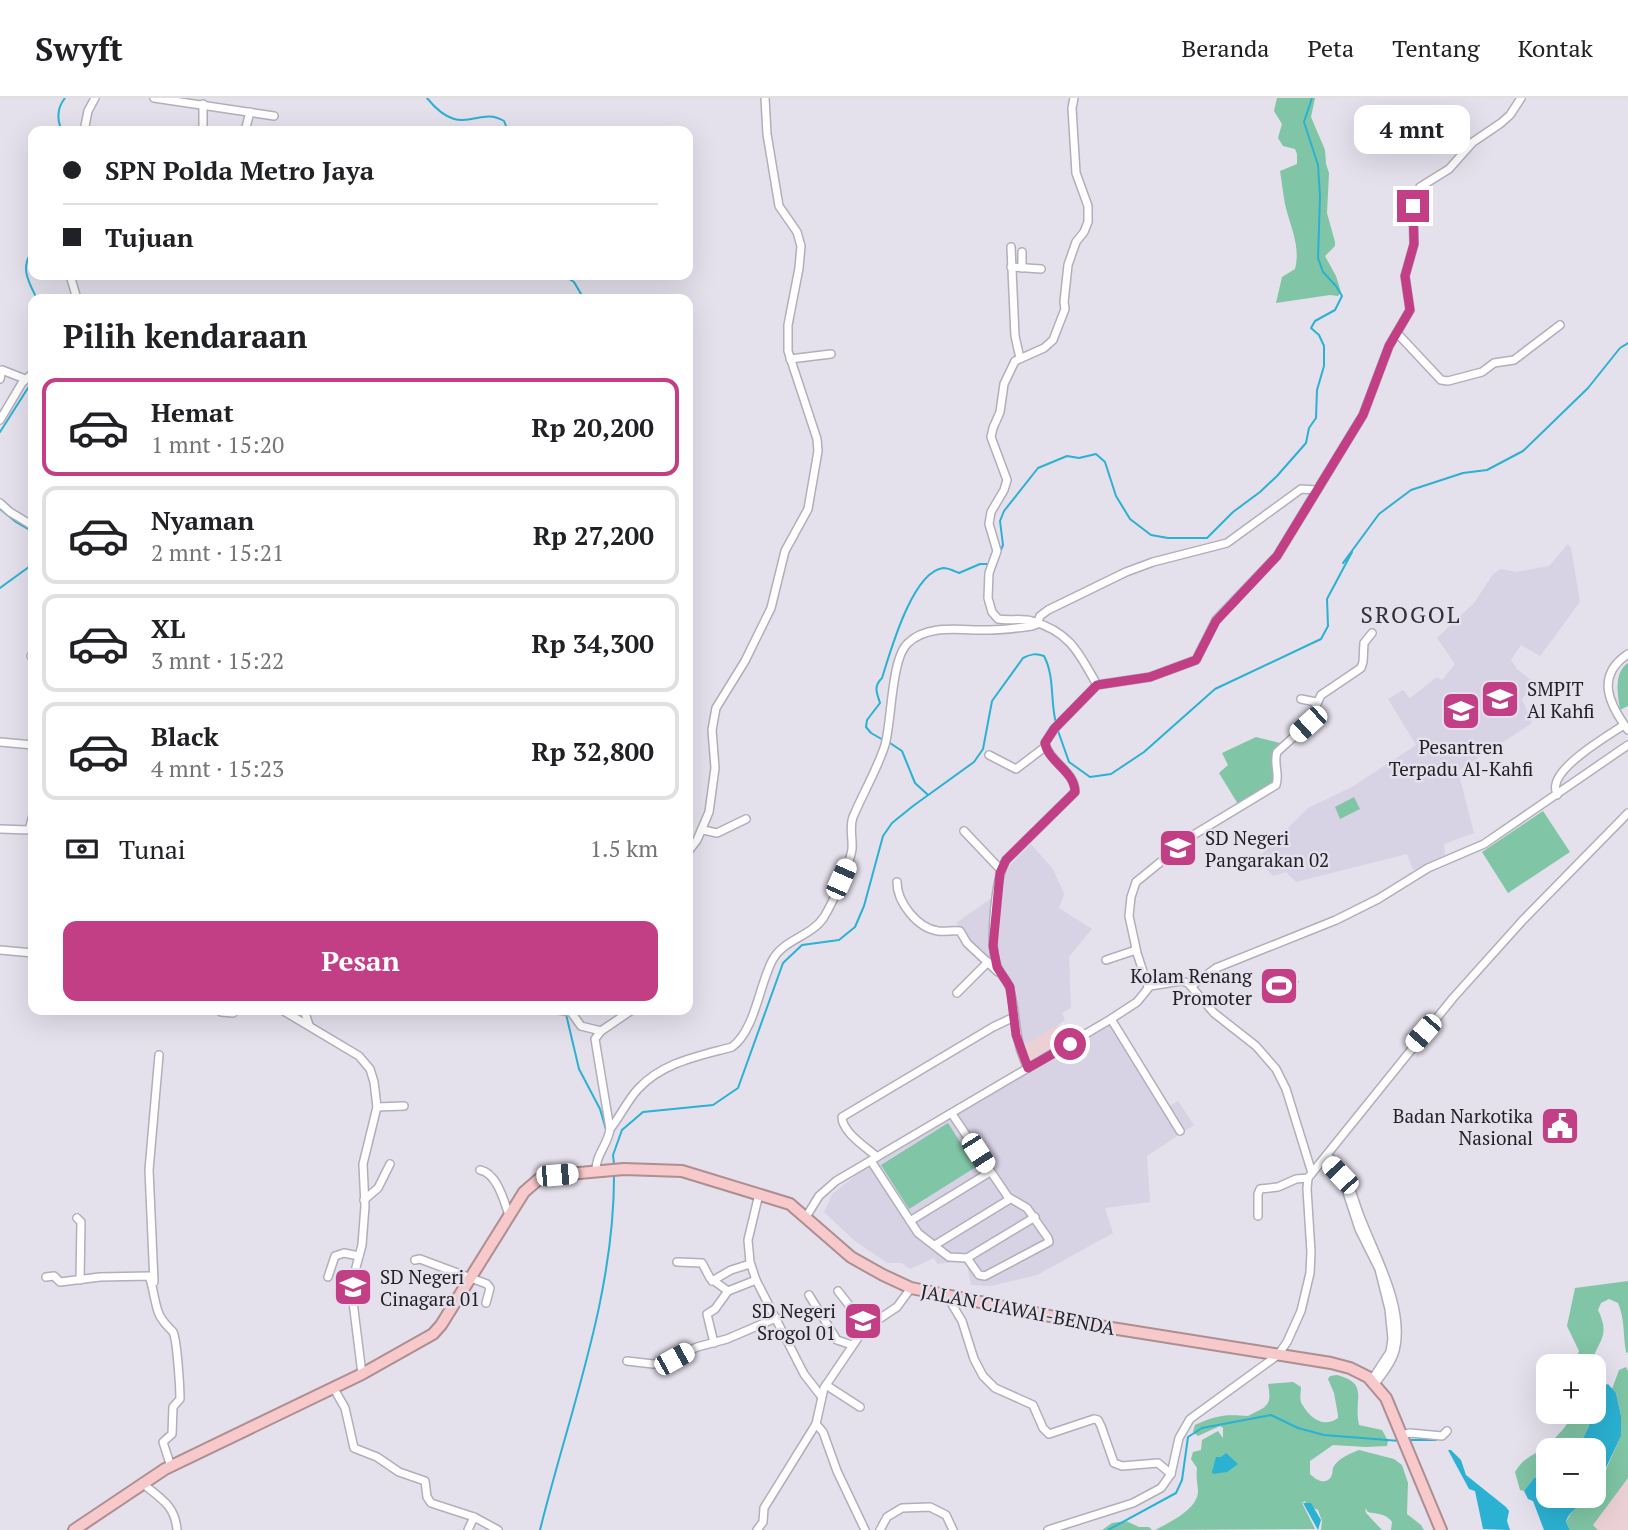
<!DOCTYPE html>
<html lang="id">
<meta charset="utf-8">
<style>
:root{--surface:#fff;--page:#f2f2f2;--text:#202124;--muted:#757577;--line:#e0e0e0;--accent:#c23f86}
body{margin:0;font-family:"PT Serif",serif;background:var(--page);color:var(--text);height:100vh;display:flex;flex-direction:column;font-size:26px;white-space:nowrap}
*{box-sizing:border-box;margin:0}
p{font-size:23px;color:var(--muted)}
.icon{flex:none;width:38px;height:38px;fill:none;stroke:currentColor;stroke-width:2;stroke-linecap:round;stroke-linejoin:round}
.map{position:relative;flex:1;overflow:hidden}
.drawer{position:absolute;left:28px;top:196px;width:665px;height:721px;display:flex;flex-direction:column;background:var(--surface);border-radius:14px;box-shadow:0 7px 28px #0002}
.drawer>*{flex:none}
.hud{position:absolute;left:28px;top:28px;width:665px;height:154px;border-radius:14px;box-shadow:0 7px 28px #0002;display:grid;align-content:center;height:154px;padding:0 35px;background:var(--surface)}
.buttons{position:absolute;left:1536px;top:1256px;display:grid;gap:14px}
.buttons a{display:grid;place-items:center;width:70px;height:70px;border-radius:14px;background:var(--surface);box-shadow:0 7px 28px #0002;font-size:35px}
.end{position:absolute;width:32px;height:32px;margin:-16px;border:9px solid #c23f86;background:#fff;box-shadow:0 0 0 4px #fff}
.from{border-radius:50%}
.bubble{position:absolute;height:49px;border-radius:14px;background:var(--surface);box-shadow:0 7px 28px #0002;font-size:23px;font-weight:700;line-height:49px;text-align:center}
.car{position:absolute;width:21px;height:42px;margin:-21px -10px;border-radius:9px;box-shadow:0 0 5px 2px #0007;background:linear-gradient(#fff 24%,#345 0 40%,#fff 0 76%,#345 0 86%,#fff 0)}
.hud b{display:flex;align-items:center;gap:24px;height:66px;font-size:26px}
.hud b+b{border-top:2px solid var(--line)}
.hud i{width:18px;height:18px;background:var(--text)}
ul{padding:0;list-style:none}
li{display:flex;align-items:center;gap:21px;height:98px;margin:0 14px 10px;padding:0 21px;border:4px solid var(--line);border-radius:14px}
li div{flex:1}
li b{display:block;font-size:26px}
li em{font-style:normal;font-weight:700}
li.on{border-color:var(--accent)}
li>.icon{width:63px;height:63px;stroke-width:1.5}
h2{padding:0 35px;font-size:32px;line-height:84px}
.pay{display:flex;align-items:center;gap:18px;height:77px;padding:0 35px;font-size:26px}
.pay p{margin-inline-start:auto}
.cta{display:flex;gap:14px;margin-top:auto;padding:14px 35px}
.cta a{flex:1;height:80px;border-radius:14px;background:var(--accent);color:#fff;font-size:28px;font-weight:700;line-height:80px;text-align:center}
header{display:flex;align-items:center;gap:42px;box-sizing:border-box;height:98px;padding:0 35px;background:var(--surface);border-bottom:2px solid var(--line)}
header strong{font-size:33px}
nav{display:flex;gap:38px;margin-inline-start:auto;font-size:24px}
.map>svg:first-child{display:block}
</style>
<header>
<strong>Swyft</strong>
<nav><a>Beranda</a><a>Peta</a><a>Tentang</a><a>Kontak</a></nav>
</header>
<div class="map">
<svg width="1628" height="1432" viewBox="0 0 1628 1432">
<rect width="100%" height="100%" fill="#e4e0ec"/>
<!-- built -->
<g fill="#d8d2e5">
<path d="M1568,446L1571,450L1580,504L1540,558L1521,547L1511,562L1517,571L1535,585L1522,601L1532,625L1458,673L1474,735L1444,746L1445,757L1413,772L1407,756L1296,784L1286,774L1273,778L1257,761L1308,710L1352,689L1416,647L1388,601L1403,592L1410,600L1437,579L1442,582L1455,566L1437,540L1474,505L1493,476L1501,471L1516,474L1549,468Z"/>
<path d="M1031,746L1053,771L1064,796L1059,810L1092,831L1069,859L1071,910L1062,915L1065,922L1058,927L1069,950L1114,924L1166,1010L1178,1003L1194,1027L1147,1058L1150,1104L1105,1110L1113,1135L1037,1177L991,1188L971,1187L967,1167L962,1163L937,1166L934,1160L910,1171L902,1165H887L855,1143L824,1114L833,1095L864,1071L1033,972L1022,948L1017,895L1012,883L1001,870L983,860L956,825L1002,793L1005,772Z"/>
</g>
<!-- medical -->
<g fill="#ebd1d6">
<path d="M1058,927L1066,943L1030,965L1022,948Z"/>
<path d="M1628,1380V1432H1598L1592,1427Z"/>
</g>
<!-- green -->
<g fill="#80c5a5">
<path d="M1277,0H1315L1311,19L1325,52L1326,66L1329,75L1327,115L1335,144V148L1325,158L1336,178L1341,194L1338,198L1330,197L1276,205L1282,179L1295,171C1301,147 1290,129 1285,106C1283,96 1282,84 1280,73L1297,66V56L1295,51L1283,48L1278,40L1282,26L1274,13Z"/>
<path d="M1628,565V608L1620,612C1618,597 1613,575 1628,565Z"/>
<path d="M1256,639L1280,645L1274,659L1278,676L1270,688L1238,706L1219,675L1228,667L1222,655Z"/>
<path d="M1354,699L1360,711L1340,721L1335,709Z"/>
<path d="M1543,713L1570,754L1508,795L1482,754Z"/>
<path d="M948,1025L976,1069L909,1111L881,1067Z"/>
<path d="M1628,1183V1255L1626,1254C1623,1237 1625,1221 1618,1205L1609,1201L1601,1205L1598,1212C1612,1241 1596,1242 1591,1269H1573L1579,1253L1567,1228L1575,1190Z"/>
<path d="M1626,1269L1628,1273V1380L1593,1427L1598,1432H1570L1566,1424L1573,1412L1594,1398L1621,1338V1318L1616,1295L1612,1291L1619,1272Z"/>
<path d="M1337,1277C1370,1286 1353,1300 1359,1327L1382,1332L1388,1343L1387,1348L1366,1349L1333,1347L1310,1363V1376C1315,1381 1325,1388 1331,1379C1333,1376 1332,1371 1334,1368C1339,1360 1351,1355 1359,1352L1394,1361L1402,1367L1408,1385L1407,1416L1421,1427L1424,1432H1391L1392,1424C1386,1415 1377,1416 1368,1414L1365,1410L1366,1415L1382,1432H1321L1322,1423L1318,1412L1306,1407L1305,1403L1302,1405L1315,1431L1155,1432C1168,1425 1199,1411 1198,1392C1197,1383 1196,1379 1197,1370L1191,1361L1193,1354L1201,1352L1202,1342L1218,1333L1223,1340V1330L1220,1328L1198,1338L1193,1334L1195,1327C1216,1317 1226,1316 1248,1318C1268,1308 1272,1308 1268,1286L1293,1284L1301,1289C1301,1294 1299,1302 1302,1306C1309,1319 1323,1331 1338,1320V1317L1334,1295L1328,1281L1330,1278Z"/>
<path d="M1569,1314H1591L1589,1328L1577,1353H1549V1375L1534,1380L1524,1393L1520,1392L1515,1374C1522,1362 1528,1360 1539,1353C1552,1344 1563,1333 1571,1320Z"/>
<path d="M1126,1423L1139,1429H1149L1152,1432H1102L1112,1425Z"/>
</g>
<!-- water -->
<g fill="#2bb1d2">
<path d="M1291,872L1299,884L1267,904L1260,892Z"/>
<path d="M1608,1286L1616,1295L1621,1318V1338L1594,1395V1353H1577L1589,1328L1591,1314H1594L1595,1291Z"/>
<path d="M1448,1352H1451L1461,1362L1466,1377L1506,1409L1509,1413L1507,1423L1510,1432L1483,1431L1475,1393L1469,1391Z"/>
<path d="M1226,1355L1238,1366L1227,1374L1213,1376L1212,1374L1216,1359H1221Z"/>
<path d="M1549,1375V1398H1592C1583,1408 1570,1410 1566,1424L1570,1432H1544L1533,1403L1528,1401L1524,1393L1534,1380Z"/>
<path d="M1303,1405H1311L1321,1422L1318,1432Z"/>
</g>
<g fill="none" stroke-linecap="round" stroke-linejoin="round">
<!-- stream -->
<g stroke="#2bb1d2" stroke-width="2">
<path d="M427,0C462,43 477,7 504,23L508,33"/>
<path d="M62,33C57,22 57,10 65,0"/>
<path d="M33,152C19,170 29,184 37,201"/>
<path d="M563,177L574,184L584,201"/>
<path d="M0,334L33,282"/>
<path d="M0,411L16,424L33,434"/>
<path d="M995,466L1003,447L1000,423L1004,413L1038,370L1067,358L1079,360L1096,356L1105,364L1116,398L1130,421L1151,437L1168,440H1207L1233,414L1260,394L1277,378L1306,345L1309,330L1316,320L1317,292L1324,268V248L1319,237L1311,230L1315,223L1335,212L1342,198L1336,188L1323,174L1318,160L1320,98L1318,67L1304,24L1312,0"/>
<path d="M0,490L33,466"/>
<path d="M1057,630L1069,664L1090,679L1111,676L1144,654L1215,591L1321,541L1328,528L1327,501L1352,454L1343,465L1379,416L1411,392L1463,375L1487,372L1523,353L1588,290L1620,250L1628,245"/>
<path d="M885,643L871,635L866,629L867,622L880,605C877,595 873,589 882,580C890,555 912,474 943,470C949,470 954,473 959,475L980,466H990"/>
<path d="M890,645L902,653L915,685L928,697"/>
<path d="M566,916L579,971L600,1011L607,1035"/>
<path d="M614,1066L613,1057L622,1032L643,1014L713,1007L738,990L783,865L802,847L839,842L855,829L864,808L883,738L892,725L913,708L974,664L983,651L992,603L1023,560C1031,556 1036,555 1044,558C1055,579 1050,603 1056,625"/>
<path d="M1409,1342H1436"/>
<path d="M540,1432C569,1315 615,1197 614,1075"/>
<path d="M1108,1432L1176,1395L1182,1382L1188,1339L1202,1330L1271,1317L1298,1330L1324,1337L1400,1343"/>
</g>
<!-- minor casing -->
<g stroke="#b2aeba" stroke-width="10">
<g id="minor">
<path d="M154,0L274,18"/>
<path d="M203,6V33"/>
<path d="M84,33L88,13L95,0"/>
<path d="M245,33L250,14"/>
<path d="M1011,149L1015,238L1020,260"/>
<path d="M1022,154V170"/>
<path d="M1011,169L1041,171"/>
<path d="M70,177L77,201"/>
<path d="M1397,235L1441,282L1448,283L1482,274L1494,265L1514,262L1560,227"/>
<path d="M790,261L831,256"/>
<path d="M0,281L2,272L25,281"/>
<path d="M0,322L22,285L33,275"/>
<path d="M0,405L10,414L33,428"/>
<path d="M1628,556C1595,578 1609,606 1628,632"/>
<path d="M31,558H33"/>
<path d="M1097,587L1150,579L1196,562L1216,522L1277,458L1363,317L1389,248L1410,212L1405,178L1414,146L1413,108L1420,89L1449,71L1473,44L1501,25L1510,17L1521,0"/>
<path d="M1301,601L1316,604"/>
<path d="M0,644L33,647"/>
<path d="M989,657L1016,671L1045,649"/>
<path d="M1557,697C1556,694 1555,689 1556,686C1560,666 1607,638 1624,627"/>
<path d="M0,731L29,732L33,717"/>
<path d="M703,732L717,735L746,721"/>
<path d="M964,733L1001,772"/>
<path d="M688,754L697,742L709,714L715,670L712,632L716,610L745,563L771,510L785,453L808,411L818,353L817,341L788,253V227L799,170L801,148L797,134L779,108L767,36L765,0"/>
<path d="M897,784C897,804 917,830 938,833C945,834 953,832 960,833L967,845L998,874"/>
<path d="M0,852L33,855"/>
<path d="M1106,862L1136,852"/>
<path d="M1193,887L1216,870L1336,822L1378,801L1428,770L1484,746L1628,647"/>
<path d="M1148,889L1137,855L1129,818L1131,799L1136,784L1195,736L1276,687C1280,676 1273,665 1277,654L1308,626L1321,597L1361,570L1363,564L1364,545L1372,535"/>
<path d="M957,895L988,864"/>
<path d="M220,912L221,914L233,915"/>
<path d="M282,912L359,958L370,971L374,984L377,1009L363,1066L365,1108L362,1147L351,1188L362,1276"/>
<path d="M304,912L309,927"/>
<path d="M558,912L571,914L581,928L601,933"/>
<path d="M1111,921L1180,1033"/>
<path d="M1028,970C1014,944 1017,919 1010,891C1008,882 1000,877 997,868C989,849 995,780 1006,762L1075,694C1075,673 1049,664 1045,645L1054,631L1097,587C1079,555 1070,534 1032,523C1021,520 1009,523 998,521L992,514L988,500L989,475L997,453L989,426L991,414L1004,392L1007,382L991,339L993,330L1000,314L1004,286L1015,263L1044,250L1053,242L1065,211L1064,204L1068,167L1076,144L1084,134L1088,124V108L1076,75L1072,10L1074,0"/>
<path d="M377,1009L404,1008"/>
<path d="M610,1031C620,1019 627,1003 638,991C663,964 699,958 732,949C755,932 759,888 772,863C783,841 811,839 824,819C832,806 850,766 852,751C853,740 849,730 853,719C863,695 877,672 885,647C892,622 891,560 908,545C929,525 963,533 989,532C1003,532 1018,530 1032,528L1037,526L1040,518L1048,512L1126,474L1153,464L1227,445L1301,391L1316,392"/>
<path d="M1327,1057C1354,1082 1350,1097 1364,1128C1378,1163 1403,1209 1396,1248C1394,1262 1383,1275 1375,1286"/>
<path d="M877,1059C866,1049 842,1034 842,1019L993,929L1014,919"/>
<path d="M1323,1062L1343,1082L1359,1131L1379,1171L1389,1211L1392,1241L1390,1254L1371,1283"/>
<path d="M871,1063L918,1135L949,1159L967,1160L979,1177L985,1178L1049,1144L1048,1140L1027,1110L1008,1099L952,1016"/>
<path d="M480,1072C497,1075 504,1103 509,1117"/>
<path d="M596,1074C595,1057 608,1047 610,1031L595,941L601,933L632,912"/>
<path d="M1312,1075L1453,900L1523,822L1628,715"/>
<path d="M759,1096L748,1142L750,1164L756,1182L804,1276L821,1298"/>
<path d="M364,1102L378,1090L390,1066"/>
<path d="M1258,1118V1096L1260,1091L1278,1089L1296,1081L1308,1080"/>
<path d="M806,1119L819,1098L836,1083L1111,921L1137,904L1150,888L1181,883L1188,885L1214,915L1256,948L1276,971L1286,991L1312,1075L1308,1080L1307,1091L1311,1154L1310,1175L1301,1213L1287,1244L1278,1257L1190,1321L1179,1340L1171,1376L1161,1390L1133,1405L1048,1432"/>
<path d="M77,1120L81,1124L80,1182"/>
<path d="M910,1123L990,1074"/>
<path d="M935,1147L1010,1101"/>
<path d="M967,1160L1035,1119"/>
<path d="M415,1162L420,1161L487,1186L490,1190L486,1205"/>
<path d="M677,1164L702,1165L710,1180L728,1193"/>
<path d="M46,1179L54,1178L60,1184L100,1179L149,1178C154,1191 154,1204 159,1216C163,1225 168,1228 173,1234C177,1241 180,1290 180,1301L173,1309L172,1336L163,1344L171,1369"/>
<path d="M328,1179L335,1158L344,1155L359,1158"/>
<path d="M712,1183L731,1172L750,1166"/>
<path d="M154,1184L149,1072L159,957"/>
<path d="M838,1193L866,1229"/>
<path d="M809,1197L837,1242L852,1247"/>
<path d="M947,1198L962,1223L974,1261L983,1278L995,1290L1033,1307L1043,1330L1049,1336L1094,1321L1098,1322L1101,1328L1114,1365L1122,1368L1158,1365L1171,1376"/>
<path d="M714,1245L707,1216L715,1211L728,1193L756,1182"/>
<path d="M627,1263L653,1266L664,1265L697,1249L727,1241L776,1220"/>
<path d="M826,1287L860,1309"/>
<path d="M333,1289L345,1310L354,1350L377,1359L399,1374L425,1383L427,1399L431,1405L474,1419L498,1432"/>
<path d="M816,1326L823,1334L837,1373L865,1432"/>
<path d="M1402,1337L1410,1335L1442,1338L1447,1333"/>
<path d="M142,1385C161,1401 175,1407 177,1432"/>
<path d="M468,1432L474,1419"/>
<path d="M757,1432L763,1424L764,1410L816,1326L824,1290L864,1231L897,1209L911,1190"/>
<path d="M880,1432L887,1419L902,1410L930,1409L946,1417L953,1432"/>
</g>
</g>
<!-- highway casing -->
<g stroke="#ad8e91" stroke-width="14">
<path id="highway" d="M74,1432L165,1371L362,1276L433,1236L441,1227L524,1094L539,1081L557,1077L624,1071L682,1073L790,1106L851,1159L883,1177L911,1190L1099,1228L1331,1265L1350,1270L1368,1279L1386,1300L1441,1432"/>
</g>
<!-- minor -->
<use href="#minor" stroke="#fff" stroke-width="7"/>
<!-- highway -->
<use href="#highway" stroke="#f8c9cb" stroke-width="10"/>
</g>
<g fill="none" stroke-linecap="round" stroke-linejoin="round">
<!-- route -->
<path stroke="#c23f86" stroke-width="9" d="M1070,946L1028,970L1016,937L1010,889L997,869L993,848L1000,775L1006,762L1075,694C1075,673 1048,664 1045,645L1054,631L1097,587L1150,579L1196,562L1216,523L1277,458L1363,317L1389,248L1410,212L1405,178L1414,146L1413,108"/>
</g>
<!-- icons -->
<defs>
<g id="school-square" transform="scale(2.0125)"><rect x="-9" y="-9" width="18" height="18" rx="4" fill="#c23f86" stroke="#e4e0ec"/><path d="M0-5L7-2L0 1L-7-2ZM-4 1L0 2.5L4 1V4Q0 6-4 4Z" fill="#fff"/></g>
<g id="stadium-square" transform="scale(2.0125)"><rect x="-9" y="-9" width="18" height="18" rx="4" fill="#c23f86" stroke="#e4e0ec"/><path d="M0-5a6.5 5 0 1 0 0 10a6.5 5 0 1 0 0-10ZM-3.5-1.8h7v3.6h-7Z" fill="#fff"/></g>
<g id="civic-square" transform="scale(2.0125)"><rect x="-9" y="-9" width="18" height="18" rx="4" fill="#c23f86" stroke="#e4e0ec"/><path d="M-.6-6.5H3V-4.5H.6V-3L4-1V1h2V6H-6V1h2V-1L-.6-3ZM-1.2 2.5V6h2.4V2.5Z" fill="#fff"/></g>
</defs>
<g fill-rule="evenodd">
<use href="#school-square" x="1500" y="601"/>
<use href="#school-square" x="1461" y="613"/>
<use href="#school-square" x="1178" y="750"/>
<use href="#stadium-square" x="1279" y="888"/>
<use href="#civic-square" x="1560" y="1028"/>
<use href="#school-square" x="353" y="1189"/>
<use href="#school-square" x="863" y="1223"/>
</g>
<g text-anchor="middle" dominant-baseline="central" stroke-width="5" stroke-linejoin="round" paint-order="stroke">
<!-- poi labels -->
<g font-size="19" fill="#222125" stroke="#e4e0ec" text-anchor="start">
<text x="1527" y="590">SMPIT<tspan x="1527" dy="22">Al Kahfi</tspan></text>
<text x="1461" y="648" text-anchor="middle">Pesantren<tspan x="1461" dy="22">Terpadu Al-Kahfi</tspan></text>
<text x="1205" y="739">SD Negeri<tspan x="1205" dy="22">Pangarakan 02</tspan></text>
<text x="1252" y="877" text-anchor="end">Kolam Renang<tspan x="1252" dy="22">Promoter</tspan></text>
<text x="1533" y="1017" text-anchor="end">Badan Narkotika<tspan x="1533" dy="22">Nasional</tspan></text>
<text x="380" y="1178">SD Negeri<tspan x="380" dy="22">Cinagara 01</tspan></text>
<text x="836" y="1212" text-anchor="end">SD Negeri<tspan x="836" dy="22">Srogol 01</tspan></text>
</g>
<!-- street labels -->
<g font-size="19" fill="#222125" stroke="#e4e0ec">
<text transform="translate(1018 1211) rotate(11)">JALAN CIAWAI-BENDA</text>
</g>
<!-- quarter labels -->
<g font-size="23" letter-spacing="2" fill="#33303a" stroke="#e4e0ec">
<text x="1411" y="516">SROGOL</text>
</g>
</g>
</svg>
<div class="buttons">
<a>+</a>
<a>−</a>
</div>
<i class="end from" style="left:1070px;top:946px"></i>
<i class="end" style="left:1413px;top:108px"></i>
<div class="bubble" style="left:1354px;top:7px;width:116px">4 mnt</div>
<i class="car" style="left:1308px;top:626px;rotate:228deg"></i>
<i class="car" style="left:841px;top:781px;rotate:24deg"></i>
<i class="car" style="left:1423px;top:935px;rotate:221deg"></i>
<i class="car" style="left:978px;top:1055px;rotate:147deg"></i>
<i class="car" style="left:557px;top:1077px;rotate:85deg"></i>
<i class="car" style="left:1340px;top:1077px;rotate:317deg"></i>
<i class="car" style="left:674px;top:1261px;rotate:61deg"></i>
<div class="hud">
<b><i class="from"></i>SPN Polda Metro Jaya</b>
<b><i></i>Tujuan</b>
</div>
<section class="drawer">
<h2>Pilih kendaraan</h2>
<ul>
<li class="on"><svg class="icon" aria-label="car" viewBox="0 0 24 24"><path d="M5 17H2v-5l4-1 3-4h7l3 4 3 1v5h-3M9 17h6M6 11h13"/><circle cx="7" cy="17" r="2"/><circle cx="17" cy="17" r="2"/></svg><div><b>Hemat</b><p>1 mnt · 15:20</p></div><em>Rp 20,200</em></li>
<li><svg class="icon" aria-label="car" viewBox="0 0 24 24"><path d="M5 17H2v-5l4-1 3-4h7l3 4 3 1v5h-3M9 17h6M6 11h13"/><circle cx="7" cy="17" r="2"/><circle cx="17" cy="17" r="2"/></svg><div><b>Nyaman</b><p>2 mnt · 15:21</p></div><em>Rp 27,200</em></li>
<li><svg class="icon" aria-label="car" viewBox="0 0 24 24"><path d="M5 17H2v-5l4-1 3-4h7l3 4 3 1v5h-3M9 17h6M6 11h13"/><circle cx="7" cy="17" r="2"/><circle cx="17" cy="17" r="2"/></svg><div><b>XL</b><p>3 mnt · 15:22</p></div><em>Rp 34,300</em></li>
<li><svg class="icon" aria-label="car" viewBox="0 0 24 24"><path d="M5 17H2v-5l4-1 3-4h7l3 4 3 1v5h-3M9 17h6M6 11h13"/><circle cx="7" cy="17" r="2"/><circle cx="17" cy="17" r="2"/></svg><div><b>Black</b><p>4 mnt · 15:23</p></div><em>Rp 32,800</em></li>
</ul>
<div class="pay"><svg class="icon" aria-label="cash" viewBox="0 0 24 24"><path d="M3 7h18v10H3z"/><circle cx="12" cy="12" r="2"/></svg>Tunai<p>1.5 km</p></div>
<div class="cta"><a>Pesan</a></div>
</section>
</div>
